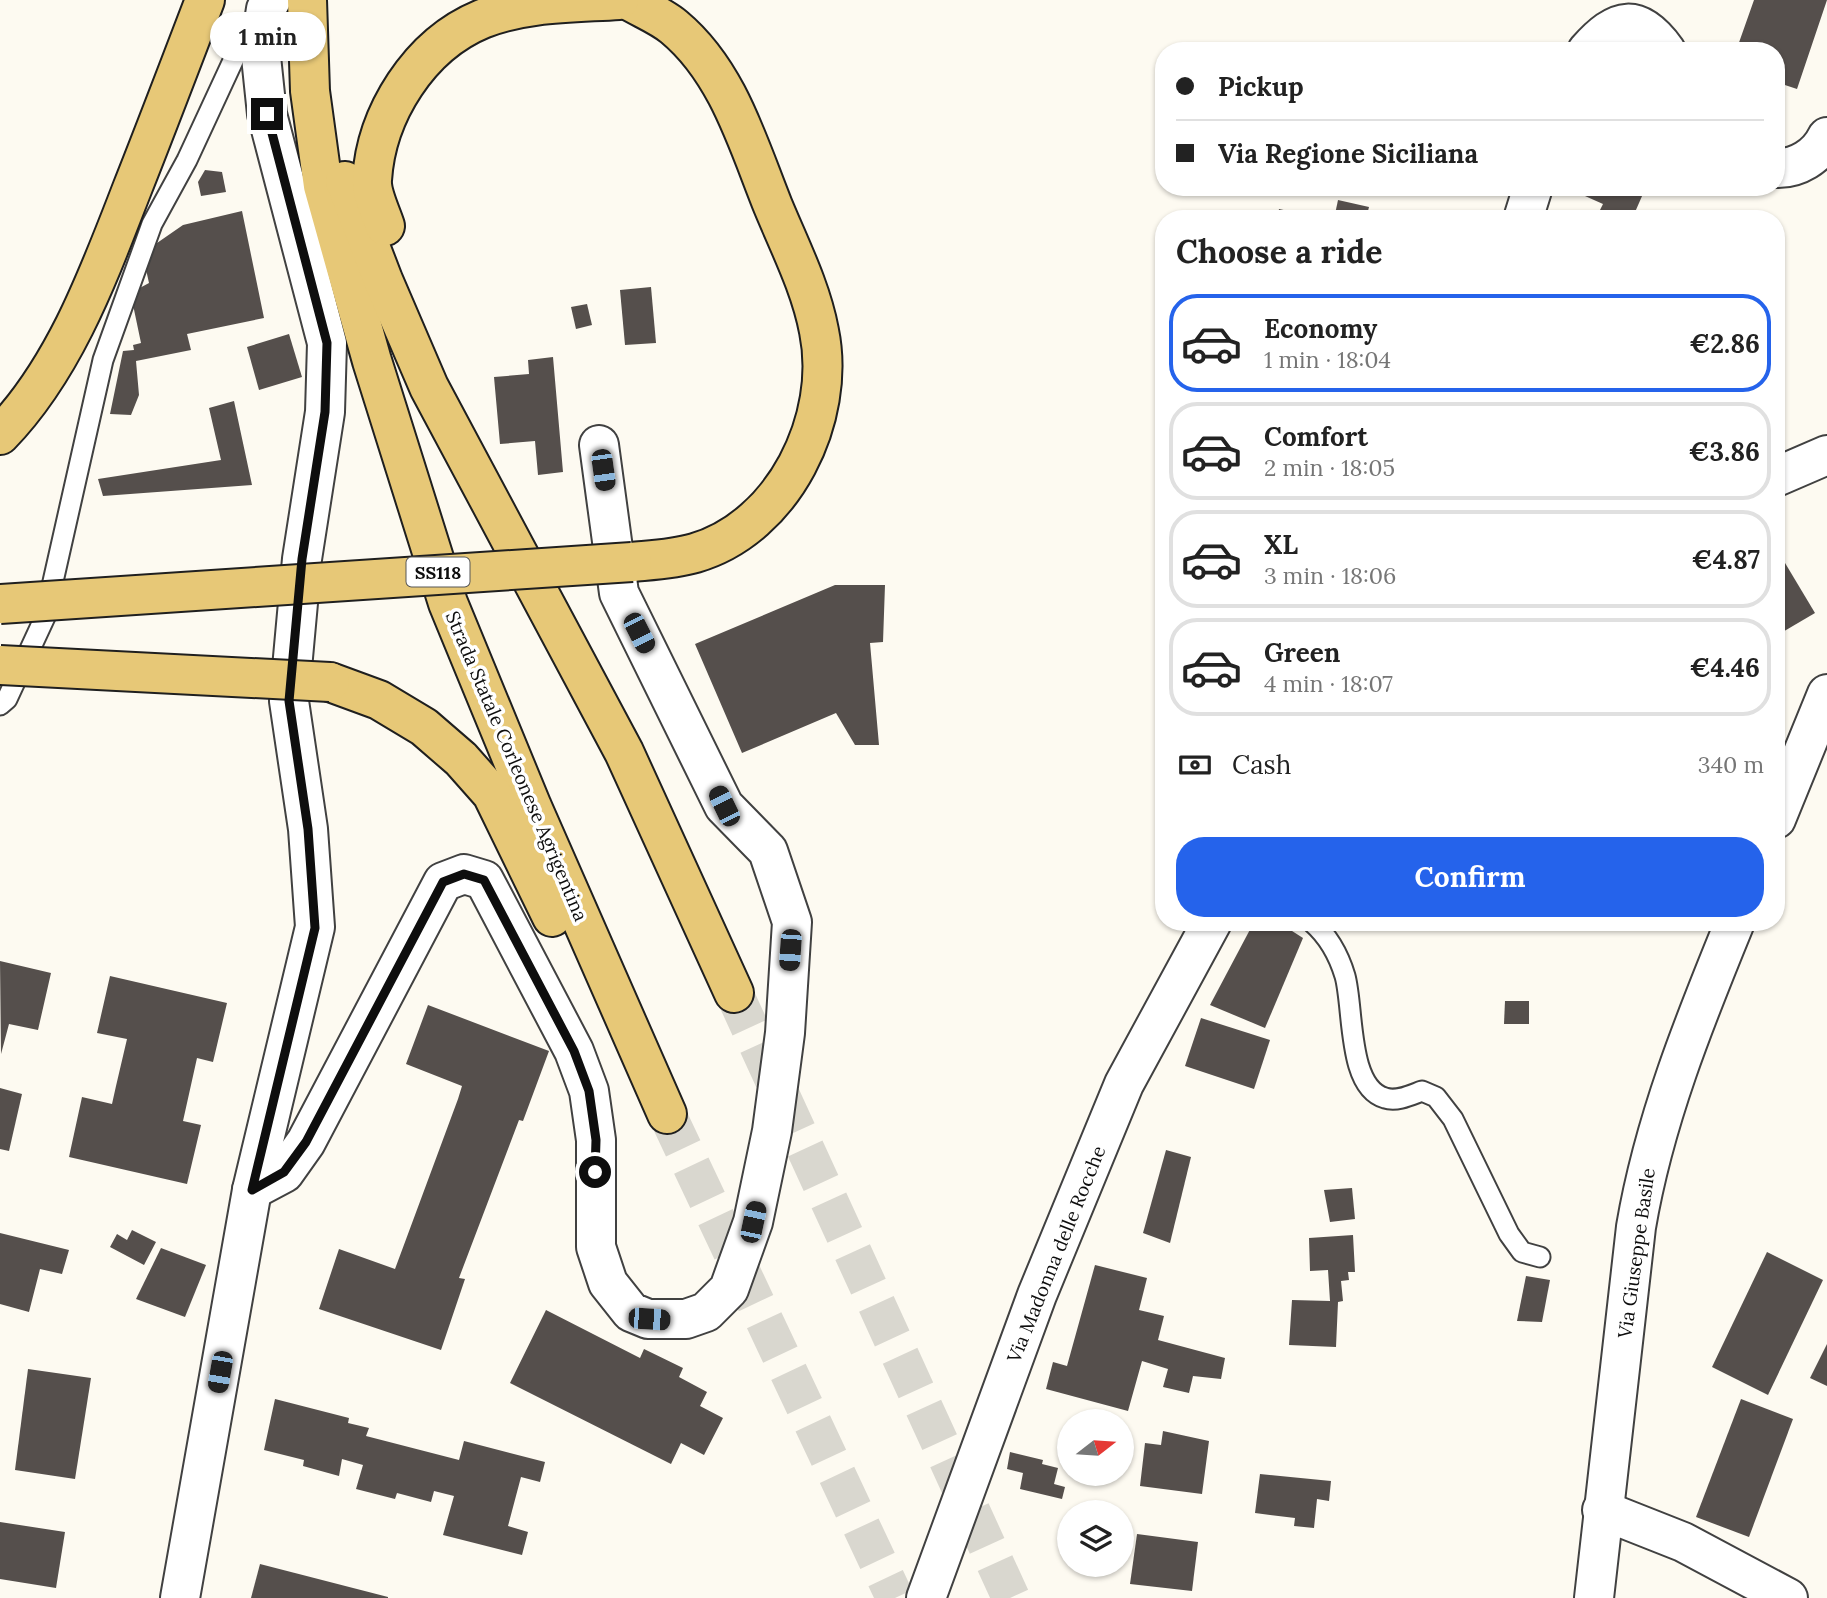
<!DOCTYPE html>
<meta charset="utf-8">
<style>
:root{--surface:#fff;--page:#f6f6f6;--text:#222;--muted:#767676;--line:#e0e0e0;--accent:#2563eb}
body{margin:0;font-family:Lora,serif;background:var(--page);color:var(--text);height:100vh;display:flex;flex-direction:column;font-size:26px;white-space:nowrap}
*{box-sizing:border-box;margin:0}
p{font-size:23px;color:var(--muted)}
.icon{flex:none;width:38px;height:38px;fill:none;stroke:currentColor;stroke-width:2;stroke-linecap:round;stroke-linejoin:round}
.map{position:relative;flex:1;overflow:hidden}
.panel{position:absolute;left:1155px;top:210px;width:630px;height:721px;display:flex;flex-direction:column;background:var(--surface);border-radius:28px;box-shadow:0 2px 5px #0004}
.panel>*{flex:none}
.banner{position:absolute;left:1155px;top:42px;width:630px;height:154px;border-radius:28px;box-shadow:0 2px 5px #0004;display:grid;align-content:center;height:154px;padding:0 21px;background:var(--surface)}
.needle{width:46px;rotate:73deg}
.fabs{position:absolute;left:1057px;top:1409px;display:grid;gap:14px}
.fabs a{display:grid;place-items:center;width:77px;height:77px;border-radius:50%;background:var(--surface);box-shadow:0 2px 5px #0004;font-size:35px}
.end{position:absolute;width:32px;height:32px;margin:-16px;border:9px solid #0e0e0e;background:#fff;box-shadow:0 0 0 4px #fff}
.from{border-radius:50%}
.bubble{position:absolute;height:49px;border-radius:24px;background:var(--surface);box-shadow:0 2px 5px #0004;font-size:23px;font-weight:700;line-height:49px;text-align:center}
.car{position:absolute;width:21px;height:42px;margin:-21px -10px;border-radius:9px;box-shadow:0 0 5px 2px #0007;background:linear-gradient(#222 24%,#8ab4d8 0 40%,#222 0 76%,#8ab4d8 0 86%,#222 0)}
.banner b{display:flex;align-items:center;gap:24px;height:66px;font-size:26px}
.banner b+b{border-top:2px solid var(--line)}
.banner i{width:18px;height:18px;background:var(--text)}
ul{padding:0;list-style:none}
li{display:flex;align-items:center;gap:21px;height:98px;margin:0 14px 10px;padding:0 7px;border:4px solid var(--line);border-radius:28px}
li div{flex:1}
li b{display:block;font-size:26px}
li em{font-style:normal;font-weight:700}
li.selected{border-color:var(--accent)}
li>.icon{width:63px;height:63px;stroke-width:1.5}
h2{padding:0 21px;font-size:32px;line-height:84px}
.pay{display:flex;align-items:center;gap:18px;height:77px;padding:0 21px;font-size:26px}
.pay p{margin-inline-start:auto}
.cta{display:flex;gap:14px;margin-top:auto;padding:14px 21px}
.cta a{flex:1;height:80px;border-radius:28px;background:var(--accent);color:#fff;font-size:28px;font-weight:700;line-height:80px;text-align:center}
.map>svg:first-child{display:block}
</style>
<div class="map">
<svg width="1827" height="1598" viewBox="0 0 1827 1598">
<rect width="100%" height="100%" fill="#fdfaf1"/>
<!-- building -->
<g fill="#554f4c">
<path d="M1754,0H1827L1797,89L1776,82V51H1736Z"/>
<path d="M205,170L222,172L226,192L201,196L198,182Z"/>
<path d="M1580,187H1646L1632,219H1614L1599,212L1603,204L1585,196L1587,190Z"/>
<path d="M1338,200L1369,207L1366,219H1334Z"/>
<path d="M1279,209L1320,218V219H1277Z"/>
<path d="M242,211L264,318L187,334L191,350L136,361L139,395L131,415L110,414L123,351L134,350L133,345L141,343L132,300L136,290L149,283L145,265L157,243L183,225Z"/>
<path d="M651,287L656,343L625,345L620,290Z"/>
<path d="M587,304L592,325L576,329L571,307Z"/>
<path d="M289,334L302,377L259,390L247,347Z"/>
<path d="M553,357L563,472L538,475L535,441L500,444L494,377L529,374L528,360Z"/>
<path d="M234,401L252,485L103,496L98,479L221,460L209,408Z"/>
<path d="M1776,548L1815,613L1776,636Z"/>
<path d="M835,585H885L883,642L870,643L879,745H855L836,713L742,753L695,644Z"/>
<path d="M1254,922H1278L1303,938L1265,1028L1210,1005Z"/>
<path d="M0,961L51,973L38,1030L9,1024L1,1054Z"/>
<path d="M110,976L227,1003L213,1062L197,1058L183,1121L201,1125L187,1184L69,1157L82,1097L112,1104L116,1086L127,1039L97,1033Z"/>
<path d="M1505,1001H1529V1024H1504Z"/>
<path d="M428,1005L549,1051L523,1121L519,1120L459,1278L465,1279L441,1350L319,1309L339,1249L395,1269L458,1099L462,1086L406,1064Z"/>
<path d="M1201,1018L1270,1040L1254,1089L1185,1066Z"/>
<path d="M0,1088L22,1094L9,1151L0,1149Z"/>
<path d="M1166,1150L1191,1157L1170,1243L1143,1233Z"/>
<path d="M1352,1188L1355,1219L1330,1222L1324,1190Z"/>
<path d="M132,1230L156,1242L144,1265L110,1247L117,1234L127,1240Z"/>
<path d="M0,1233L69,1250L62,1274L40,1269L29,1312L0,1304Z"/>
<path d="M1353,1235L1355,1272H1348L1349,1280L1341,1281L1343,1301L1338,1302L1336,1347L1289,1345L1292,1300L1330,1301L1328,1270L1310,1271L1309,1238Z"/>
<path d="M161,1248L206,1265L185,1317L136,1299Z"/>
<path d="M1767,1252L1823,1280L1768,1395L1712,1367Z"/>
<path d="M1095,1265L1147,1278L1139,1310L1164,1316L1158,1340L1225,1358L1221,1379L1193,1376L1189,1393L1163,1387L1168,1369L1142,1361L1128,1411L1046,1389L1053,1362L1067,1366Z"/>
<path d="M1526,1276L1550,1280L1542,1322L1517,1321Z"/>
<path d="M546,1310L640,1358L644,1349L683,1368L679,1377L707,1392L700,1406L723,1418L704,1455L681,1443L671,1464L510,1383Z"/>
<path d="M1827,1344V1386L1810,1378Z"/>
<path d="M28,1369L91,1378L75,1479L15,1470Z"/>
<path d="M275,1399L349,1418L348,1423L369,1428L366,1436L459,1460L464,1441L545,1462L540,1482L521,1477L508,1526L528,1532L522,1555L443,1535L454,1496L434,1491L431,1502L397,1493L395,1499L356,1489L363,1465L342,1459L339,1476L303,1466L304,1460L264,1450Z"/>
<path d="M1741,1399L1793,1419L1749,1537L1696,1517Z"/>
<path d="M1163,1431L1209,1441L1202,1494L1140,1486L1145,1443L1161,1445Z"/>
<path d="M1010,1452L1043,1460L1042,1464L1058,1468L1054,1484L1065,1487L1062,1499L1020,1489L1023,1473L1007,1469Z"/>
<path d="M1260,1474L1331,1481L1329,1501L1317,1499L1314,1528L1294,1526L1295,1518L1255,1513Z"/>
<path d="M0,1522L65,1532L56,1588L0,1579Z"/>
<path d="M1137,1534L1198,1542L1192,1591L1130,1584Z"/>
<path d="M260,1564L388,1597V1598H251Z"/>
</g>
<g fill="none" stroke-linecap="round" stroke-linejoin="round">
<!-- primary-tunnel -->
<g stroke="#d9d7cf" stroke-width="38" stroke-dasharray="38 19" stroke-linecap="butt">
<path d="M734,993L1011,1598"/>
<path d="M667,1114L895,1598"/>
</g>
<!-- service casing -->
<g stroke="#414141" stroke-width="23">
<g id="service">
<path d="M0,705L7,699L45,617L103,360L152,224L187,160L238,50L256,24"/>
<path d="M1312,922C1328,936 1339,956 1345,976C1354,1008 1347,1087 1385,1098C1397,1102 1411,1095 1422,1091L1436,1097L1453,1119L1509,1234L1522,1252L1540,1257"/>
</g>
</g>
<!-- minor casing -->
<g stroke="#414141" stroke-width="42">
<g id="minor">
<path d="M1587,51C1617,17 1638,12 1666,51"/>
<path d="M1776,168C1797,169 1818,156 1827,137"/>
<path d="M1523,219L1533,187"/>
<path d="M1776,477L1827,455"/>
<path d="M1776,819L1827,694"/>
<path d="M252,1190L284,1173L306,1142L443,882L464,874L484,880L574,1051L589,1091L596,1140V1247L608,1283L631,1312L648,1319H686L706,1312L729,1289L753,1222L772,1131L785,1033L792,922L768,851L724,806L619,593L599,445"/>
<path d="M1602,1510L1683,1542L1788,1598"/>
<path d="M180,1598L252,1190L315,927L308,829L289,701L302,559L325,412L327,343L267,114L260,47L266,9L271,0"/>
<path d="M926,1598L1037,1295L1124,1084L1212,922"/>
<path d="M1594,1598L1636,1227C1654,1121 1694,1022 1735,922"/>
</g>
</g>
<!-- primary casing -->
<g stroke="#1f1f1f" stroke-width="42">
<g id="primary">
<path d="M307,0L310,91L323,186L372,361L448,603L532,807L667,1114"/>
<path d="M628,0C643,9 661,16 674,27C728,72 748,144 773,206C790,247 811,288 819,331C837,418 784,527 695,553C675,559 653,560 632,562"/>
<path d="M345,181L383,280L429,387L624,752L734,993"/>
<path d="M385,226C381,213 371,194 372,180C376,114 419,45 482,19C525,2 573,3 619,0"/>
<path d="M0,435C65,368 99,274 132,189C157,126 181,63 205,0"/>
<path d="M330,682L379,700L424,727L461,759L492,794L552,917"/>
</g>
</g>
<!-- service -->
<use href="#service" stroke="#fff" stroke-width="19"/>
<!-- minor -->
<use href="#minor" stroke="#fff" stroke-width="38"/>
<!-- primary -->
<use href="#primary" stroke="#e7c877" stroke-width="38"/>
<!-- primary-bridge casing -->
<g stroke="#1f1f1f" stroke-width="42" stroke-linecap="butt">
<g id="primary-bridge">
<path d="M0,604L632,562"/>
<path d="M0,665L330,682"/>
</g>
</g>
<!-- primary-bridge -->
<use href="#primary-bridge" stroke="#e7c877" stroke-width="38"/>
</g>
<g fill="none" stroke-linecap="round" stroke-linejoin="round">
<!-- route -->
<path stroke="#0e0e0e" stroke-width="9" d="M267,114L327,343L325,412L302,559L289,701L308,829L315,928L252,1190L284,1172L306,1142L443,882L464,874L484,880L574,1051L589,1091L596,1140L595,1172"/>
</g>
<g text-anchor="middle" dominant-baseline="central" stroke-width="7" stroke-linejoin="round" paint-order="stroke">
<!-- shield labels -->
<rect fill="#fff" stroke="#565656" stroke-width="2" x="406.5" y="557.5" width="63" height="29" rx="5"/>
<g font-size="18" font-weight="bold" fill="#0e0e0e">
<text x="438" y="572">SS118</text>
</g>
<!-- street labels -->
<g font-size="19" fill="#0e0e0e" stroke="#fff">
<text transform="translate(517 766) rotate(67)">Strada Statale Corleonese Agrigentina</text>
<text transform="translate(1636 1253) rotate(-82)">Via Giuseppe Basile</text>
<text transform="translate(1056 1254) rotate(-68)">Via Madonna delle Rocche</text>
</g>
</g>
</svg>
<div class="fabs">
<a><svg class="needle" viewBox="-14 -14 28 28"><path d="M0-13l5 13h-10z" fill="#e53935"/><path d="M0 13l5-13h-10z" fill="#767676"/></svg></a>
<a><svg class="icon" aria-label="layers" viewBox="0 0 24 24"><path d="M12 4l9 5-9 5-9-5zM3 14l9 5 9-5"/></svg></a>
</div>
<i class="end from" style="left:595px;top:1172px"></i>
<i class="end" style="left:267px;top:114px"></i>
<div class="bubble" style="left:210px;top:12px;width:116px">1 min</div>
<i class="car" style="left:603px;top:470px;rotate:172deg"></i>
<i class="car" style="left:639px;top:633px;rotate:153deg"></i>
<i class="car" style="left:724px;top:806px;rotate:334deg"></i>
<i class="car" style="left:790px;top:950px;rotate:184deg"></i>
<i class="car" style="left:753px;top:1222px;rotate:12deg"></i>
<i class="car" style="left:649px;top:1319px;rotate:94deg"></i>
<i class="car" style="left:220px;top:1372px;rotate:190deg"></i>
<div class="banner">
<b><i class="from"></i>Pickup</b>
<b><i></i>Via Regione Siciliana</b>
</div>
<section class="panel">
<h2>Choose a ride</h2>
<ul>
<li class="selected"><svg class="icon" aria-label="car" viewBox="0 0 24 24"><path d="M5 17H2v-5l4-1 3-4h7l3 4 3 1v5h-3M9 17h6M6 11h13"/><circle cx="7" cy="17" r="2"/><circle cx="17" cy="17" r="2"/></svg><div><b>Economy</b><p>1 min · 18:04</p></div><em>€2.86</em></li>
<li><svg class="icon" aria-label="car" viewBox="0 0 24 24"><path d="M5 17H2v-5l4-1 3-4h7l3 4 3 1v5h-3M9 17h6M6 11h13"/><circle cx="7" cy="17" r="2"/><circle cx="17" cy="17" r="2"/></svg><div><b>Comfort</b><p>2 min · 18:05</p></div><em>€3.86</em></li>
<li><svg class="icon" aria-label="car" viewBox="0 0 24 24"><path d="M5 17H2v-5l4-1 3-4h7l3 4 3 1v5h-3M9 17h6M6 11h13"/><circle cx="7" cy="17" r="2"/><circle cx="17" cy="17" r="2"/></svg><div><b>XL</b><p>3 min · 18:06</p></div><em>€4.87</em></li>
<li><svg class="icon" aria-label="car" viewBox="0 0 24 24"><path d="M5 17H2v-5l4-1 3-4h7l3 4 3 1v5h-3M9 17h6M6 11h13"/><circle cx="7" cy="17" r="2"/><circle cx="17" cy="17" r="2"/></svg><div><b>Green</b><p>4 min · 18:07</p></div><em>€4.46</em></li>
</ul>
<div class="pay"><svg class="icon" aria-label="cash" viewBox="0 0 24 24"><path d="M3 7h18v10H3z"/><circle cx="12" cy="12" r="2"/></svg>Cash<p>340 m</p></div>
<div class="cta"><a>Confirm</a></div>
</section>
</div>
